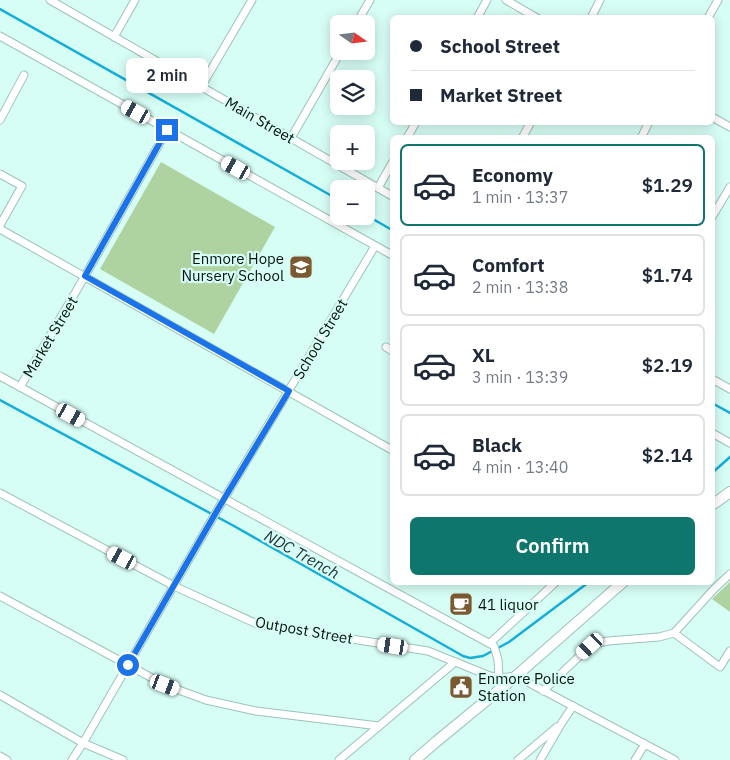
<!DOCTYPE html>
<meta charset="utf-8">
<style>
:root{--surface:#fff;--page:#f6f6f7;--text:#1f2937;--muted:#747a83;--line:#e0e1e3;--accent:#0f766e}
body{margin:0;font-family:"IBM Plex Sans",sans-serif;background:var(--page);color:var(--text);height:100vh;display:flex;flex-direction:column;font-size:19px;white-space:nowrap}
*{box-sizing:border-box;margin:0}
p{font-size:16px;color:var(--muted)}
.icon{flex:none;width:28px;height:28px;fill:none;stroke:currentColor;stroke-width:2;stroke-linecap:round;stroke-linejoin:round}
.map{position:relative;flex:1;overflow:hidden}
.panel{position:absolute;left:390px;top:135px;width:325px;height:450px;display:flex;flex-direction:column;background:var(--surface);border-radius:8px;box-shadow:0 2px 12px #0003}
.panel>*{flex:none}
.hud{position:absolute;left:390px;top:15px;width:325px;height:110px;border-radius:8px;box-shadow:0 2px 12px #0003;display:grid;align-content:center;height:110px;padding:0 20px;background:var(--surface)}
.needle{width:32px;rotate:104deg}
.tools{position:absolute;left:330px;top:15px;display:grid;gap:10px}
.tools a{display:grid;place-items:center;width:45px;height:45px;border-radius:8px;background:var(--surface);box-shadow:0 2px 12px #0003;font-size:25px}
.end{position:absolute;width:22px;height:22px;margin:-11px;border:6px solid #1a73e8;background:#fff;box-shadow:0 0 0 2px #fff}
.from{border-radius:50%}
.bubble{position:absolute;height:35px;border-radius:8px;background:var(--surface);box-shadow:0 2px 12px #0003;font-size:16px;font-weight:600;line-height:35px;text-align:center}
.car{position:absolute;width:15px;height:30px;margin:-15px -8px;border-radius:6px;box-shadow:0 0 4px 1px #0007;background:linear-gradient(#fff 24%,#345 0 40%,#fff 0 76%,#345 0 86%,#fff 0)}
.hud b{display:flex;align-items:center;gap:18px;height:48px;font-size:19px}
.hud b+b{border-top:1px solid var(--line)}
.hud i{width:12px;height:12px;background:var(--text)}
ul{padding:9px 0 0;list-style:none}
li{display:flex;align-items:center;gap:15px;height:82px;margin:0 10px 8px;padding:0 10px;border:2px solid var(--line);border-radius:8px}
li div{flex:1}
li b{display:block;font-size:19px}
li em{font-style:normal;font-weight:600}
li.on{border-color:var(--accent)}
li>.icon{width:45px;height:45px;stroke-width:1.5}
.primary-button{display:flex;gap:10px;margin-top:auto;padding:10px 20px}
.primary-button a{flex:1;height:58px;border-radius:8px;background:var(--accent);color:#fff;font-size:20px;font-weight:600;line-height:58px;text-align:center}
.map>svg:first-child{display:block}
</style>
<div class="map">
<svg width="730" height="760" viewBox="0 0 730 760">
<rect width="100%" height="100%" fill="#d7fef5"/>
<!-- green -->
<g fill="#afd3a0">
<path d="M161,162L275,227L214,334L100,269Z"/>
<path d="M730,582V612L712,599Z"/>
</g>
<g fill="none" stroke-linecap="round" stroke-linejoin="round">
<!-- stream -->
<g stroke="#15aed9" stroke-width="2.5">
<path d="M0,9L339,200"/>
<path d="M366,215L392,230"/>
<path d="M0,400L234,526L463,656L470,658L483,656L509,642L589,582"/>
<path d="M712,403L730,413"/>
<path d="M712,473L730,457"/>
</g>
<!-- minor casing -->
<g stroke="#9dc2ba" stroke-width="9">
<g id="minor">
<path d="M50,0L392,196"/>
<path d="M506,0L537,18"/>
<path d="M477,18L487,0"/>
<path d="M591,18L600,0"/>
<path d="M708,18L718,0"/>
<path d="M356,24L370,0"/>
<path d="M0,36L392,255"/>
<path d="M114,37L135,0"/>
<path d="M201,87L252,0"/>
<path d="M712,117L730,127"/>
<path d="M0,120L24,75"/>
<path d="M291,138L341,51"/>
<path d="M407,138L416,122"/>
<path d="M522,138L531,122"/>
<path d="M641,138L649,122"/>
<path d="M0,174L22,186L0,225"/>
<path d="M378,188L392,163"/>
<path d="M712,217L730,187"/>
<path d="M0,229L392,450"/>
<path d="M386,347L392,351"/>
<path d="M0,376L494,646L498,660L499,678"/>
<path d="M712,379L730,389"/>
<path d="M20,387L85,276L167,130"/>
<path d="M712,433L730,443"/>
<path d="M0,493L174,586L257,624L428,651L490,676L499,678L516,676L675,760"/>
<path d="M0,596L165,685L206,700L256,711L379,726"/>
<path d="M674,633L720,667L730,651"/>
<path d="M490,643L556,582"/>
<path d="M543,691L590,646L598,643L608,641L659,637L674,633L714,589L730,574"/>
<path d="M0,695L83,743L123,760"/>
<path d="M0,756L7,760"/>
<path d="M72,760L83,743L218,509L375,246"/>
<path d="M339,760L455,662"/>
<path d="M518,760L557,727"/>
<path d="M540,760L561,724L573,706"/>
<path d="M635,760L645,744"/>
</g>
</g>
<!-- secondary casing -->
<g stroke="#9dc2ba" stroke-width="12">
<g id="secondary">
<path d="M712,505L730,492"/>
<path d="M415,760L437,741L516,676L623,582"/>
</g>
</g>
<!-- minor -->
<use href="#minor" stroke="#fff" stroke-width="7"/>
<!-- secondary -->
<use href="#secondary" stroke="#fff" stroke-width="10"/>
</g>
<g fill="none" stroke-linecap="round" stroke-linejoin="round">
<!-- route -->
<path stroke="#1a73e8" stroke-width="6" d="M128,665L218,509L289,391L85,276L167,130"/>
</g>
<!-- icons -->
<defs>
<g id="school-square" transform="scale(1.25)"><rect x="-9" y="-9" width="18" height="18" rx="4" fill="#7b5a31" stroke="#d7fef5"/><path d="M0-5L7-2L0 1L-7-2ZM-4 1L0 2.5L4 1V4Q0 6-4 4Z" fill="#fff"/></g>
<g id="cafe-square" transform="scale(1.25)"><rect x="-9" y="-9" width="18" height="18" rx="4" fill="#7b5a31" stroke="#d7fef5"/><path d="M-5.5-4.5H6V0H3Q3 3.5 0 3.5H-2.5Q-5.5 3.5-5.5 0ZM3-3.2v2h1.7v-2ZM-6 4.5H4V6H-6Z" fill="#fff"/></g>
<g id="civic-square" transform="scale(1.25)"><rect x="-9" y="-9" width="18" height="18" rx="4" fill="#7b5a31" stroke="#d7fef5"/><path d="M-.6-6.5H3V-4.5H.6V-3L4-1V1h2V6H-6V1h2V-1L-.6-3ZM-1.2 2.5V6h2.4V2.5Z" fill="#fff"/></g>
</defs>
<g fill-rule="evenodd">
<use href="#school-square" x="301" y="267"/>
<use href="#cafe-square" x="461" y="604"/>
<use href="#civic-square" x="461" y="687"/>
</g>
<g text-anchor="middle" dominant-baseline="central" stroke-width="4.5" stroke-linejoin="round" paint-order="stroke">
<!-- street labels -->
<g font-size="15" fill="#05120f" stroke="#d7fef5">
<text transform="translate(260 120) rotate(30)">Main Street</text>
<text transform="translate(50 337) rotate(-59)">Market Street</text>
<text transform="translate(320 339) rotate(-59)">School Street</text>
<text transform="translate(304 630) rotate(10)">Outpost Street</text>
</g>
<!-- poi labels -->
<g font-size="15" fill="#05120f" stroke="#d7fef5" text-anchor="start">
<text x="284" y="258" text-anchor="end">Enmore Hope<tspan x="284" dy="17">Nursery School</tspan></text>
<text x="478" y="604">41 liquor</text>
<text x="478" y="678">Enmore Police<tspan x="478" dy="17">Station</tspan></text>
</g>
<!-- water labels -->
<g font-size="16" font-style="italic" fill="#1d333b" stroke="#d7fef5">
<text transform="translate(302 554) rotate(29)">NDC Trench</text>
</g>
</g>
</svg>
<div class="tools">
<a><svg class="needle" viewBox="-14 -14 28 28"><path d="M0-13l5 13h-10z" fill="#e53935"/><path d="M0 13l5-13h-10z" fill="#747a83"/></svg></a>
<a><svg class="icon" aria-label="layers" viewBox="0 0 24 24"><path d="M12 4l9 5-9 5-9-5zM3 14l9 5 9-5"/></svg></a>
<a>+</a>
<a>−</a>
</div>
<i class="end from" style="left:128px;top:665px"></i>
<i class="end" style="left:167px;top:130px"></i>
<div class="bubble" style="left:126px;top:58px;width:82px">2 min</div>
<i class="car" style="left:136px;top:112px;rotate:299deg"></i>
<i class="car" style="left:236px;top:168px;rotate:299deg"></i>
<i class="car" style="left:71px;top:415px;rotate:119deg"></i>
<i class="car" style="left:122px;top:558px;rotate:298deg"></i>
<i class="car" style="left:393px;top:646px;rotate:279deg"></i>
<i class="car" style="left:590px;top:646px;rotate:227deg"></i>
<i class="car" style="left:165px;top:685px;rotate:111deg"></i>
<div class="hud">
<b><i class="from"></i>School Street</b>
<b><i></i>Market Street</b>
</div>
<section class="panel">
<ul>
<li class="on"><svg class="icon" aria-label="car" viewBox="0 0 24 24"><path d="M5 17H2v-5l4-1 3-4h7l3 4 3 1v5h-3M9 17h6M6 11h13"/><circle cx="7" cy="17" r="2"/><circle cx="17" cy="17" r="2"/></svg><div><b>Economy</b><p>1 min · 13:37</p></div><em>$1.29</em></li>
<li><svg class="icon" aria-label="car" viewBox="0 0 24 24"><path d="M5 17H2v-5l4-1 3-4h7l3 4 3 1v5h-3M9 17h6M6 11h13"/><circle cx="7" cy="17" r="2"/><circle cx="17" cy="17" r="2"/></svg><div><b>Comfort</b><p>2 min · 13:38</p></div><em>$1.74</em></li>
<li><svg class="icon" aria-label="car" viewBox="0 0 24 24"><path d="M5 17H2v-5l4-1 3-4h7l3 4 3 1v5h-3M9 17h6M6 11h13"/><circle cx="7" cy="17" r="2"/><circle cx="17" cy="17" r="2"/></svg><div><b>XL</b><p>3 min · 13:39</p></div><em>$2.19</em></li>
<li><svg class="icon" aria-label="car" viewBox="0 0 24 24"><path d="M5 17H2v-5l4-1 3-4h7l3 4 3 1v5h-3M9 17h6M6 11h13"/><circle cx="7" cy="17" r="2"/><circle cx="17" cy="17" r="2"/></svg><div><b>Black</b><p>4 min · 13:40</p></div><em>$2.14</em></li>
</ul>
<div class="primary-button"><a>Confirm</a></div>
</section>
</div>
